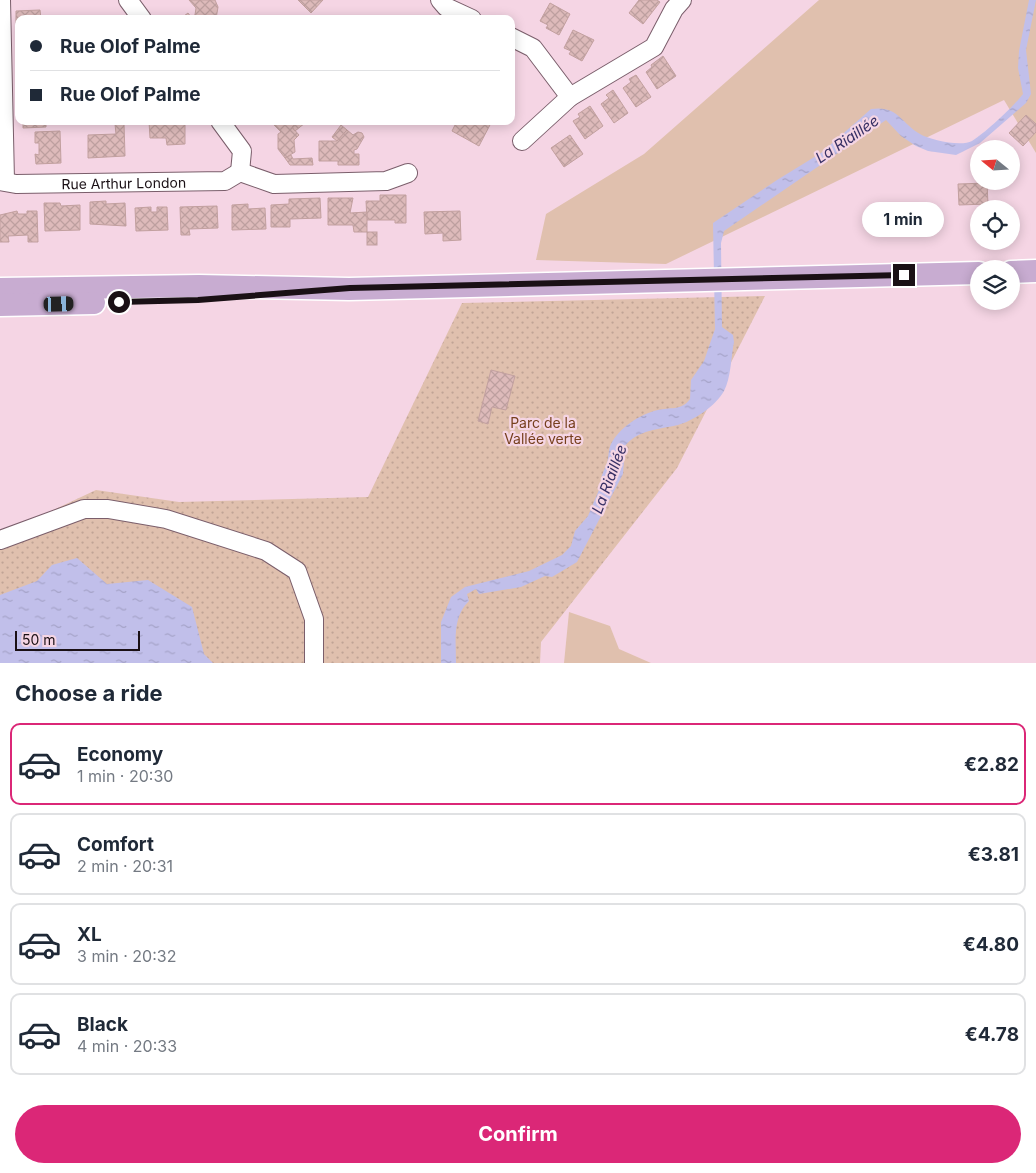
<!DOCTYPE html>
<meta charset="utf-8">
<style>
:root{--surface:#fff;--page:#f2f2f3;--text:#1f2937;--muted:#747a83;--line:#e0e1e3;--accent:#db2777}
body{margin:0;font-family:Inter,sans-serif;background:var(--page);color:var(--text);height:100vh;display:flex;flex-direction:column;font-size:19px;white-space:nowrap}
*{box-sizing:border-box;margin:0}
p{font-size:16px;color:var(--muted)}
.icon{flex:none;width:28px;height:28px;fill:none;stroke:currentColor;stroke-width:2;stroke-linecap:round;stroke-linejoin:round}
.map{position:relative;height:663px;overflow:hidden}
.sheet{display:flex;flex-direction:column;background:var(--surface);flex:1}
.sheet>*{flex:none}
.hud{position:absolute;left:15px;top:15px;width:500px;height:110px;border-radius:10px;box-shadow:0 2px 12px #0003;display:grid;align-content:center;height:110px;padding:0 15px;background:var(--surface)}
.needle{width:32px;rotate:288deg}
.tools{position:absolute;left:970px;top:140px;display:grid;gap:10px}
.tools a{display:grid;place-items:center;width:50px;height:50px;border-radius:50%;background:var(--surface);box-shadow:0 2px 12px #0003;font-size:25px}
.scale{position:absolute;left:15px;bottom:12px;width:125px;box-sizing:border-box;padding-left:5px;border:2px solid #1a1015;border-top:0;font-size:14px;line-height:18px;white-space:nowrap;color:#1a1015;-webkit-text-stroke:4px #f5d5e4;paint-order:stroke}
.end{position:absolute;width:22px;height:22px;margin:-11px;border:6px solid #1a1015;background:#fff;box-shadow:0 0 0 2px #fff}
.from{border-radius:50%}
.bubble{position:absolute;height:35px;border-radius:18px;background:var(--surface);box-shadow:0 2px 12px #0003;font-size:16px;font-weight:700;line-height:35px;text-align:center}
.car{position:absolute;width:15px;height:30px;margin:-15px -8px;border-radius:6px;box-shadow:0 0 4px 1px #0007;background:linear-gradient(#222 24%,#8ab4d8 0 40%,#222 0 76%,#8ab4d8 0 86%,#222 0)}
.hud b{display:flex;align-items:center;gap:18px;height:48px;font-size:19px}
.hud b+b{border-top:1px solid var(--line)}
.hud i{width:12px;height:12px;background:var(--text)}
ul{padding:0;list-style:none}
li{display:flex;align-items:center;gap:15px;height:82px;margin:0 10px 8px;padding:0 5px;border:2px solid var(--line);border-radius:10px}
li div{flex:1}
li b{display:block;font-size:19px}
li em{font-style:normal;font-weight:700}
li.active{border-color:var(--accent)}
li>.icon{width:45px;height:45px;stroke-width:1.5}
h2{padding:0 15px;font-size:22px;line-height:60px}
.button{display:flex;gap:10px;margin-top:auto;padding:10px 15px}
.button a{flex:1;height:58px;border-radius:30px;background:var(--accent);color:#fff;font-size:20px;font-weight:700;line-height:58px;text-align:center}
.map>svg:first-child{display:block}
</style>
<div class="map">
<svg width="1036" height="663" viewBox="0 0 1036 663">
<defs>
<pattern id="park-dots" width="8" height="8" patternUnits="userSpaceOnUse" patternTransform="scale(1.25)"><rect width="8" height="8" fill="#e0c0ae"/><path d="M2 2h.1M6 6h.1" fill="none" stroke="#c0a495" stroke-width="1.8" stroke-linecap="round"/></pattern>
<pattern id="water-ripples" width="26" height="14" patternUnits="userSpaceOnUse" patternTransform="scale(1.25)"><rect width="26" height="14" fill="#c1bfea"/><path d="M2 4q2-2 4 0t4 0M15 11q2-2 4 0t4 0" fill="none" stroke="#a5a3c8"/></pattern>
<pattern id="building-cross-hatch" width="8" height="8" patternUnits="userSpaceOnUse" patternTransform="scale(1.25)"><rect width="8" height="8" fill="#ddbaba"/><path d="M0 0l8 8M0 8l8-8" fill="none" stroke="#bd9f9f"/></pattern>
</defs>
<rect width="100%" height="100%" fill="#f5d5e4"/>
<!-- green -->
<g fill="#e0c0ae">
<path d="M819,0H1036V153L1004,100L666,264L536,260L546,214L644,154Z"/>
<path d="M569,612L610,626L619,649L651,663H564Z"/>
</g>
<!-- park -->
<path fill="url(#park-dots)" d="M765,296L677,468L541,642L540,663H0V535L96,490L179,502L368,497L462,303Z"/>
<!-- water -->
<g fill="url(#water-ripples)">
<path d="M1029,0H1036L1026,50L1031,94L1026,103L980,143L956,155L928,151L916,146L901,136L886,120L724,231L721,243L722,327L733,335L734,342C731,357 731,378 724,391C716,406 693,421 678,425C660,429 637,430 625,446L623,474L577,562L552,577L545,576L521,587L479,594L476,589L467,594L469,601C452,617 456,641 456,663H441V622L451,597L465,587L529,571L562,555L571,546L575,531L588,516L601,485C600,477 604,471 607,463C609,457 608,450 611,444C619,428 640,414 658,410C669,407 682,411 690,399L691,380L704,361L715,329L713,223L777,180L821,153L871,109C898,105 900,122 920,134C930,140 961,147 972,141C985,133 1014,106 1023,94L1018,68L1019,51Z"/>
<path d="M77,558L107,584L148,580L192,607L204,654L213,663H0V595L37,581L52,565Z"/>
</g>
<!-- building -->
<g fill="url(#building-cross-hatch)" stroke="#c2a09f">
<path d="M189,0H215L218,7L216,19H180L188,13L191,17L195,15L196,8Z"/>
<path d="M298,0H323L311,13Z"/>
<path d="M639,0H657L660,2L643,24L629,13Z"/>
<path d="M550,3L570,14L559,35L546,28L548,25L540,21Z"/>
<path d="M40,10L41,19H19V23H16V11Z"/>
<path d="M573,30L594,40L582,61L569,54L571,51L564,48Z"/>
<path d="M663,56L676,76L657,89L646,72L652,67L651,65Z"/>
<path d="M636,75L651,97L636,107L623,88L631,82L629,79Z"/>
<path d="M613,90L628,113L614,123L601,104L609,98L606,95Z"/>
<path d="M590,106L603,126L585,139L573,121L580,117L578,114Z"/>
<path d="M1026,115L1036,124V132L1023,146L1009,133Z"/>
<path d="M23,121H46V127L23,128Z"/>
<path d="M149,121H185V144L167,145L166,138H150Z"/>
<path d="M270,121H299L292,127L299,135L294,140L295,152L285,158L278,149V134L281,132Z"/>
<path d="M299,121L305,123L295,131L292,127Z"/>
<path d="M457,121H492L479,146L452,131Z"/>
<path d="M115,124H124L125,156L88,158V135L116,134Z"/>
<path d="M341,125L347,130L337,141L332,137Z"/>
<path d="M347,130L353,135L358,132L362,133L364,137L357,149L354,150V154H359V165H338V161H319V141H337Z"/>
<path d="M60,131L61,163L36,164L35,154L39,155V143H35V132Z"/>
<path d="M570,135L583,154L564,167L551,148Z"/>
<path d="M291,155L293,159L312,158L313,165H290L285,158Z"/>
<path d="M987,183L988,204L959,205L958,184Z"/>
<path d="M380,195H406V223H395V220H367L366,201H380Z"/>
<path d="M320,198L321,218L290,219V227H271V205L289,204V199Z"/>
<path d="M328,198H353L350,213L367,212V232H354L353,225H328Z"/>
<path d="M106,201V204L125,203L126,226L90,224V202Z"/>
<path d="M44,203H60L61,206L80,205V230L45,231Z"/>
<path d="M248,204V209L265,208L266,229L232,230V205Z"/>
<path d="M217,206L218,228L189,229L190,235H181L180,207Z"/>
<path d="M151,207V212H157V207H167L168,230L136,231L135,208Z"/>
<path d="M17,211L18,214H27V211H37L38,242H28V235L8,236L9,242H0V215Z"/>
<path d="M460,211L461,240L443,241V233L425,234L424,212Z"/>
<rect x="367" y="232" width="10" height="13"/>
<path d="M491,370L515,376L506,410L492,407L488,424L478,421Z"/>
</g>
<g fill="none" stroke-linecap="round" stroke-linejoin="round">
<!-- minor casing -->
<g stroke="#7a5e6b" stroke-width="20">
<g id="minor">
<path d="M1,0L5,180"/>
<path d="M128,0L142,19"/>
<path d="M440,0L446,7L472,19"/>
<path d="M511,37L533,48L570,97"/>
<path d="M220,121L242,151L240,172"/>
<path d="M522,141L570,97L654,47L674,9L682,0"/>
<path d="M240,172L274,184L386,181L408,173"/>
<path id="s1" d="M0,181L16,184L225,181L240,172"/>
<path d="M0,540L84,509H108L166,519L266,551L297,571L314,619V663"/>
</g>
</g>
<!-- major casing -->
<g stroke="#fff" stroke-width="25">
<g id="major">
<path d="M1011,272L1036,271"/>
<path d="M0,289L199,286L349,289L979,273"/>
<path d="M0,305L94,303"/>
</g>
</g>
<!-- minor -->
<use href="#minor" stroke="#fff" stroke-width="18"/>
<!-- major -->
<use href="#major" stroke="#c8acd1" stroke-width="22"/>
</g>
<g fill="none" stroke-linecap="round" stroke-linejoin="round">
<!-- route -->
<path stroke="#1a1015" stroke-width="6" d="M119,302L198,300L350,288L904,275"/>
</g>
<g text-anchor="middle" dominant-baseline="central" stroke-width="4.5" stroke-linejoin="round" paint-order="stroke">
<!-- street labels -->
<g font-size="14" fill="#1a1015" stroke="#f5d5e4">
<text stroke="none"><textPath href="#s1" startOffset="124">Rue Arthur London</textPath></text>
</g>
<!-- park labels -->
<g font-size="14" fill="#763f1d" stroke="#f5d5e4">
<text x="543" y="422">Parc de la<tspan x="543" dy="16">Vallée verte</tspan></text>
</g>
<!-- water labels -->
<g font-size="15" font-style="italic" fill="#373065" stroke="#f5d5e4">
<text transform="translate(847 139) rotate(-34)">La Riaillée</text>
<text transform="translate(609 479) rotate(-69)">La Riaillée</text>
</g>
</g>
</svg>
<div class="tools">
<a><svg class="needle" viewBox="-14 -14 28 28"><path d="M0-13l5 13h-10z" fill="#e53935"/><path d="M0 13l5-13h-10z" fill="#747a83"/></svg></a>
<a><svg class="icon" aria-label="locate" viewBox="0 0 24 24"><circle cx="12" cy="12" r="6"/><path d="M12 2v4M12 18v4M2 12h4M18 12h4"/></svg></a>
<a><svg class="icon" aria-label="layers" viewBox="0 0 24 24"><path d="M12 4l9 5-9 5-9-5zM3 14l9 5 9-5"/></svg></a>
</div>
<div class="scale">50 m</div>
<i class="end from" style="left:119px;top:302px"></i>
<i class="end" style="left:904px;top:275px"></i>
<div class="bubble" style="left:862px;top:202px;width:82px">1 min</div>
<i class="car" style="left:59px;top:304px;rotate:88deg"></i>
<div class="hud">
<b><i class="from"></i>Rue Olof Palme</b>
<b><i></i>Rue Olof Palme</b>
</div>
</div>
<section class="sheet">
<h2>Choose a ride</h2>
<ul>
<li class="active"><svg class="icon" aria-label="car" viewBox="0 0 24 24"><path d="M5 17H2v-5l4-1 3-4h7l3 4 3 1v5h-3M9 17h6M6 11h13"/><circle cx="7" cy="17" r="2"/><circle cx="17" cy="17" r="2"/></svg><div><b>Economy</b><p>1 min · 20:30</p></div><em>€2.82</em></li>
<li><svg class="icon" aria-label="car" viewBox="0 0 24 24"><path d="M5 17H2v-5l4-1 3-4h7l3 4 3 1v5h-3M9 17h6M6 11h13"/><circle cx="7" cy="17" r="2"/><circle cx="17" cy="17" r="2"/></svg><div><b>Comfort</b><p>2 min · 20:31</p></div><em>€3.81</em></li>
<li><svg class="icon" aria-label="car" viewBox="0 0 24 24"><path d="M5 17H2v-5l4-1 3-4h7l3 4 3 1v5h-3M9 17h6M6 11h13"/><circle cx="7" cy="17" r="2"/><circle cx="17" cy="17" r="2"/></svg><div><b>XL</b><p>3 min · 20:32</p></div><em>€4.80</em></li>
<li><svg class="icon" aria-label="car" viewBox="0 0 24 24"><path d="M5 17H2v-5l4-1 3-4h7l3 4 3 1v5h-3M9 17h6M6 11h13"/><circle cx="7" cy="17" r="2"/><circle cx="17" cy="17" r="2"/></svg><div><b>Black</b><p>4 min · 20:33</p></div><em>€4.78</em></li>
</ul>
<div class="button"><a>Confirm</a></div>
</section>
